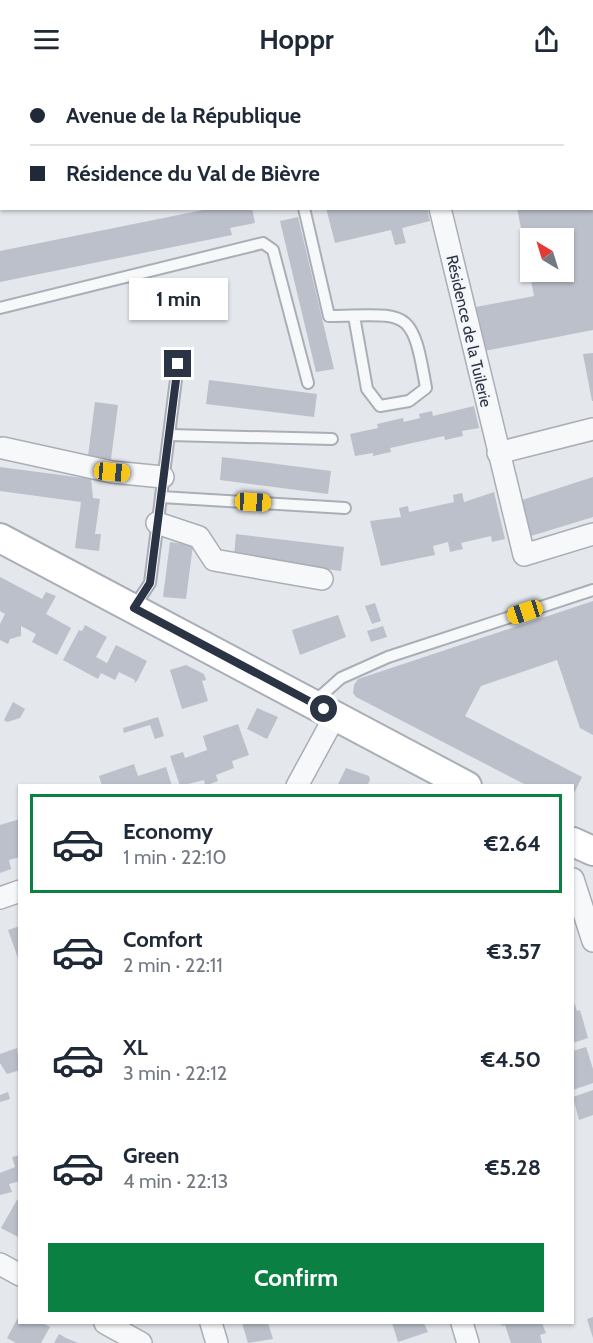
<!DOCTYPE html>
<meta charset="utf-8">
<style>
:root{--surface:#fff;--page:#f2f2f3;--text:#1f2937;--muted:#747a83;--line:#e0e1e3;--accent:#0b8043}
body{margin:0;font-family:Cabin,sans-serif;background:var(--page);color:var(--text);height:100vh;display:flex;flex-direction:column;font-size:22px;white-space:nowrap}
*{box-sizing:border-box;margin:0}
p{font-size:20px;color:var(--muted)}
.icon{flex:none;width:33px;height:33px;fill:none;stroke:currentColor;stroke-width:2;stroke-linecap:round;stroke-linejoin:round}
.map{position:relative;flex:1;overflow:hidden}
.panel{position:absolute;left:18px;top:706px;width:556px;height:540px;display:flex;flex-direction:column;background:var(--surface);border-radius:0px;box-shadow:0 2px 4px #0004}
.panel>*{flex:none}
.banner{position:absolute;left:0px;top:0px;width:594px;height:132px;box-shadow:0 2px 4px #0004;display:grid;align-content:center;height:132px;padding:0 30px;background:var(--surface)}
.needle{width:39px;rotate:322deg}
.tools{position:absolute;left:520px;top:150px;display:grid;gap:12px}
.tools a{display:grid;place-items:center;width:54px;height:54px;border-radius:0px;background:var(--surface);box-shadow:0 2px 4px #0004;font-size:30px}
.end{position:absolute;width:27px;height:27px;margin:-14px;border:8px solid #2b3445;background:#fff;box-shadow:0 0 0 3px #fff}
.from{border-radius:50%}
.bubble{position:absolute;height:42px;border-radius:0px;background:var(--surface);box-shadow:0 2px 4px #0004;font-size:20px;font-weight:700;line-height:42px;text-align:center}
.car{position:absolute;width:18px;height:36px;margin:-18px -9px;border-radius:8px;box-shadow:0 0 4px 2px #0007;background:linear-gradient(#f5c518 24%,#345 0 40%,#f5c518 0 76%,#345 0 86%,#f5c518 0)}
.banner b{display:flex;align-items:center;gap:21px;height:57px;font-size:22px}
.banner b+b{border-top:2px solid var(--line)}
.banner i{width:15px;height:15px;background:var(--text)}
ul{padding:10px 0 0;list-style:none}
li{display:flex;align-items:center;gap:18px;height:99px;margin:0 12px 9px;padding:0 18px;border:3px solid transparent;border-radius:0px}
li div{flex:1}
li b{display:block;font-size:22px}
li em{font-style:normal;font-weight:700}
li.selected{border-color:var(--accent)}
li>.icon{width:54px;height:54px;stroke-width:1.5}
.button{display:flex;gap:12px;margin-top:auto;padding:12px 30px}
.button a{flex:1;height:69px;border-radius:0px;background:var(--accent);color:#fff;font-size:24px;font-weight:700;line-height:69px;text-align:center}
header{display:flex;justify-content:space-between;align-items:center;height:78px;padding:0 30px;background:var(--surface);font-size:27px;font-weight:700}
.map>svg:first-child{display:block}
</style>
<header><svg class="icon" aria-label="menu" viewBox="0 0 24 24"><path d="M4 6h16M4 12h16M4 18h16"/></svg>Hoppr<svg class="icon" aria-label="share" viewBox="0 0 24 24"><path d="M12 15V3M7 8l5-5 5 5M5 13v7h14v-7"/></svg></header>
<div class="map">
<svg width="593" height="1265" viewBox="0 0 593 1265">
<rect width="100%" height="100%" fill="#e4e7ec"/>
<!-- building -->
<g fill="#bbc0ca" fill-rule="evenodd">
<path d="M213,130H252L255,145L230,150L232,157L0,204V173Z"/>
<path d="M326,130H427L430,143L402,150L406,165L395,167L391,152L335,165Z"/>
<path d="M517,130H593V252L479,274L469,225L475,224L476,229L534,218ZM531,160H564V194H531Z"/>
<path d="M298,139L334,291L316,294L280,143Z"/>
<path d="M593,275V323H592L583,276Z"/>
<path d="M209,302L317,316L314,339L206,326Z"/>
<path d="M95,324L118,327L111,381L88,378Z"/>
<path d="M474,328L479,350L462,353L463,358L445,362L444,358L390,370L391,374L373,378V375L355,378L350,356L378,350L377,346L403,340L404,344L420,340L419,336L432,333L433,338Z"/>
<path d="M222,379L331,393L328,416L220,402Z"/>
<path d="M0,389L91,401L93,420L100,421L95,456H101L99,473L75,470L81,424L0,413Z"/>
<path d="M593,399V439L531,458L519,423Z"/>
<path d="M494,414L505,461L492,464L491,458L461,465L463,471L450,474L448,464L433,468L435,477L381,488L370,443L401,439L399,430L408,428L409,434L454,424L453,417L462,415L464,424Z"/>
<path d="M236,456L344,469L341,493L234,479Z"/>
<path d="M170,464L193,467L186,521L163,519Z"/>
<path d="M0,499L42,521L46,514L56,518L46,536L71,550L57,577L32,564L36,556L21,548V558L10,561L8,566L0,562V546L5,536L0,533Z"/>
<path d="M593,523V657L580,650L557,582L481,608L465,638L582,699L573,717V708H528L356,619L353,615L354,607L358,601Z"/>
<path d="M375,525L381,543L372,546L365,528Z"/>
<path d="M338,537L346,559L300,577L292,552Z"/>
<path d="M85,547L107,559L96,579L107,585L116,567L147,583L137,603L134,605L135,602L119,594L115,602L101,595L98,601L63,582L79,552L82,553Z"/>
<path d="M383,548L387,559L371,564L367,553Z"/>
<path d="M186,587L204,596L206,602L202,603L208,623L182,631L170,592Z"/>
<path d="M13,624L25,631L20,640L7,644L4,642Z"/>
<path d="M257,630L278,639L267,661L247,651Z"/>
<path d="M158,639L164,658L155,661L150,647L124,655L123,650Z"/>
<path d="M238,646L249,677L232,683L234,690L216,697L218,703L205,708L204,702L180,708L170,678L183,674L185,680L207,672L203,658Z"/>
<path d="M134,686L138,698L166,689L172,708H102L99,698Z"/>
<path d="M346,690L369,698L370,702L367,708H337Z"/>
<path d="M20,741V779L9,782L11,791L0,795V747Z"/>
<path d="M20,848V883H19L8,852Z"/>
<path d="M573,921L577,933L580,932L588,960L573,965Z"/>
<path d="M586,969L593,991V1005L573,1012V973Z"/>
<path d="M17,970L20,992L7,996L0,985V976Z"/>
<path d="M593,1012V1037L579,1042L573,1019Z"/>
<path d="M8,1014L10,1021L0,1024V1017Z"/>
<path d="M20,1077V1103L9,1106L12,1114L0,1117V1095L15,1089L12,1079Z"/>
<path d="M17,1122L20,1123V1160L1,1150Z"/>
<path d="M20,1236V1245H43L50,1249L41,1265H16L7,1260Z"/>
<path d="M593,1239V1260L587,1241Z"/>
<path d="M242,1245H268L273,1261L248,1265Z"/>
<path d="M392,1245H424L428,1254L398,1264Z"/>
<path d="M501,1245H542L546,1255L540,1257L542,1265H511L505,1247L502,1248Z"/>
<path d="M59,1256L66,1260L78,1265H54Z"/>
</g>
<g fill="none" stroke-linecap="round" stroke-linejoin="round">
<!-- lane casing -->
<g stroke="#a9aeb7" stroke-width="14">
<g id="lane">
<path d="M395,2L403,0"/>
<path d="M531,2L538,0"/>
<path d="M0,81L2,80"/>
<path d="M0,103H2"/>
<path d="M304,130L329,238C408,237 412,227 426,310L409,323L380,328L367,311L354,238"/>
<path d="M0,230L263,165L273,172L308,305"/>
<path d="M169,357L332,361"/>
<path d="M161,419L345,430"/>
<path d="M134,529L150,505L178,286"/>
<path d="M314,624L341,600L388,579L593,512"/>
</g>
</g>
<!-- street casing -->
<g stroke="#a9aeb7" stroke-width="24">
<g id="street">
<path d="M440,130L524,477L593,456"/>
<path d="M3,370L112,394L163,399"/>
<path d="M498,375L593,351"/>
<path d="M157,445L199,459L214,482L322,501"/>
<path d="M297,708L335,638"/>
<path d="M573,801L593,863"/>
<path d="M0,820L20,813"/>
<path d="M0,1186L20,1197"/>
<path d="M105,1245L141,1265"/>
<path d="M211,1245L217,1265"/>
<path d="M462,1245L468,1265"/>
</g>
</g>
<!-- secondary casing -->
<g stroke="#a9aeb7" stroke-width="32">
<g id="secondary">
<path d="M0,460L467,708"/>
<path d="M573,764L593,773"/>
</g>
</g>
<!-- highway casing -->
<g stroke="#8b94a3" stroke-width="36">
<g id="highway">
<path d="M138,2L145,0"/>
<path d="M0,29H2"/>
</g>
</g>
<!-- lane -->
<use href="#lane" stroke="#f7f8fa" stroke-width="10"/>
<!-- street -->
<use href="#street" stroke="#f7f8fa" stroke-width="21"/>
<!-- secondary -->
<use href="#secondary" stroke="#fff" stroke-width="28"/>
<!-- highway -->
<use href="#highway" stroke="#fff" stroke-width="33"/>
</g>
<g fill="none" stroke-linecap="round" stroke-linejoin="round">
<!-- route -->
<path stroke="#2b3445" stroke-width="8" d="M178,286L150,505L134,530L324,631"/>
</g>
<g text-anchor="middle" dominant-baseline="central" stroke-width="5" stroke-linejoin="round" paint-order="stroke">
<!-- street labels -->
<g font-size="16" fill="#2b3445" stroke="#f4f6f9">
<text transform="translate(469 253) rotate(77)">Résidence de la Tuilerie</text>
</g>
</g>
</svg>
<div class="tools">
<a><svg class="needle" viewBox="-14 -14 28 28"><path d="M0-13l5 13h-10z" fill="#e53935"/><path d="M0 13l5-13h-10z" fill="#747a83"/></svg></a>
</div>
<i class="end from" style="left:324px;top:631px"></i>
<i class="end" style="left:178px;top:286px"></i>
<div class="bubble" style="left:129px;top:200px;width:99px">1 min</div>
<i class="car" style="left:112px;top:394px;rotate:95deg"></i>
<i class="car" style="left:253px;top:424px;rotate:93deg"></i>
<i class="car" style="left:525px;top:534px;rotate:252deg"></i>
<div class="banner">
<b><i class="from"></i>Avenue de la République</b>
<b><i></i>Résidence du Val de Bièvre</b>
</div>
<section class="panel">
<ul>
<li class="selected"><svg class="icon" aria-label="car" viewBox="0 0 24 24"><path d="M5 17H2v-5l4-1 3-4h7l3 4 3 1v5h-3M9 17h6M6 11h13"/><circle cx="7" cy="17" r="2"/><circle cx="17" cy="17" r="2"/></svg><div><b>Economy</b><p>1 min · 22:10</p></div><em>€2.64</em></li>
<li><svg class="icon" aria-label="car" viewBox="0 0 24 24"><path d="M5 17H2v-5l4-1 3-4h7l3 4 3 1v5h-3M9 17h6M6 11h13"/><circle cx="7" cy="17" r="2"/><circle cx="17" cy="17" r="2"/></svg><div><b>Comfort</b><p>2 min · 22:11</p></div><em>€3.57</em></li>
<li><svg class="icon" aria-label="car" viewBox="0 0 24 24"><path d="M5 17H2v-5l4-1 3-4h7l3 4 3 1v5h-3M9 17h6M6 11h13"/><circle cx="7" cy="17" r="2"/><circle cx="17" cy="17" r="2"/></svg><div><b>XL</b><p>3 min · 22:12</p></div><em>€4.50</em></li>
<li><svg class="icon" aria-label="car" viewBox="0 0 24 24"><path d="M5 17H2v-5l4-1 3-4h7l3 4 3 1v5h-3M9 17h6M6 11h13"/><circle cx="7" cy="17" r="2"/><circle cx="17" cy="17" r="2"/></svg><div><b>Green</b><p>4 min · 22:13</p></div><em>€5.28</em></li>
</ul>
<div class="button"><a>Confirm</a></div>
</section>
</div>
